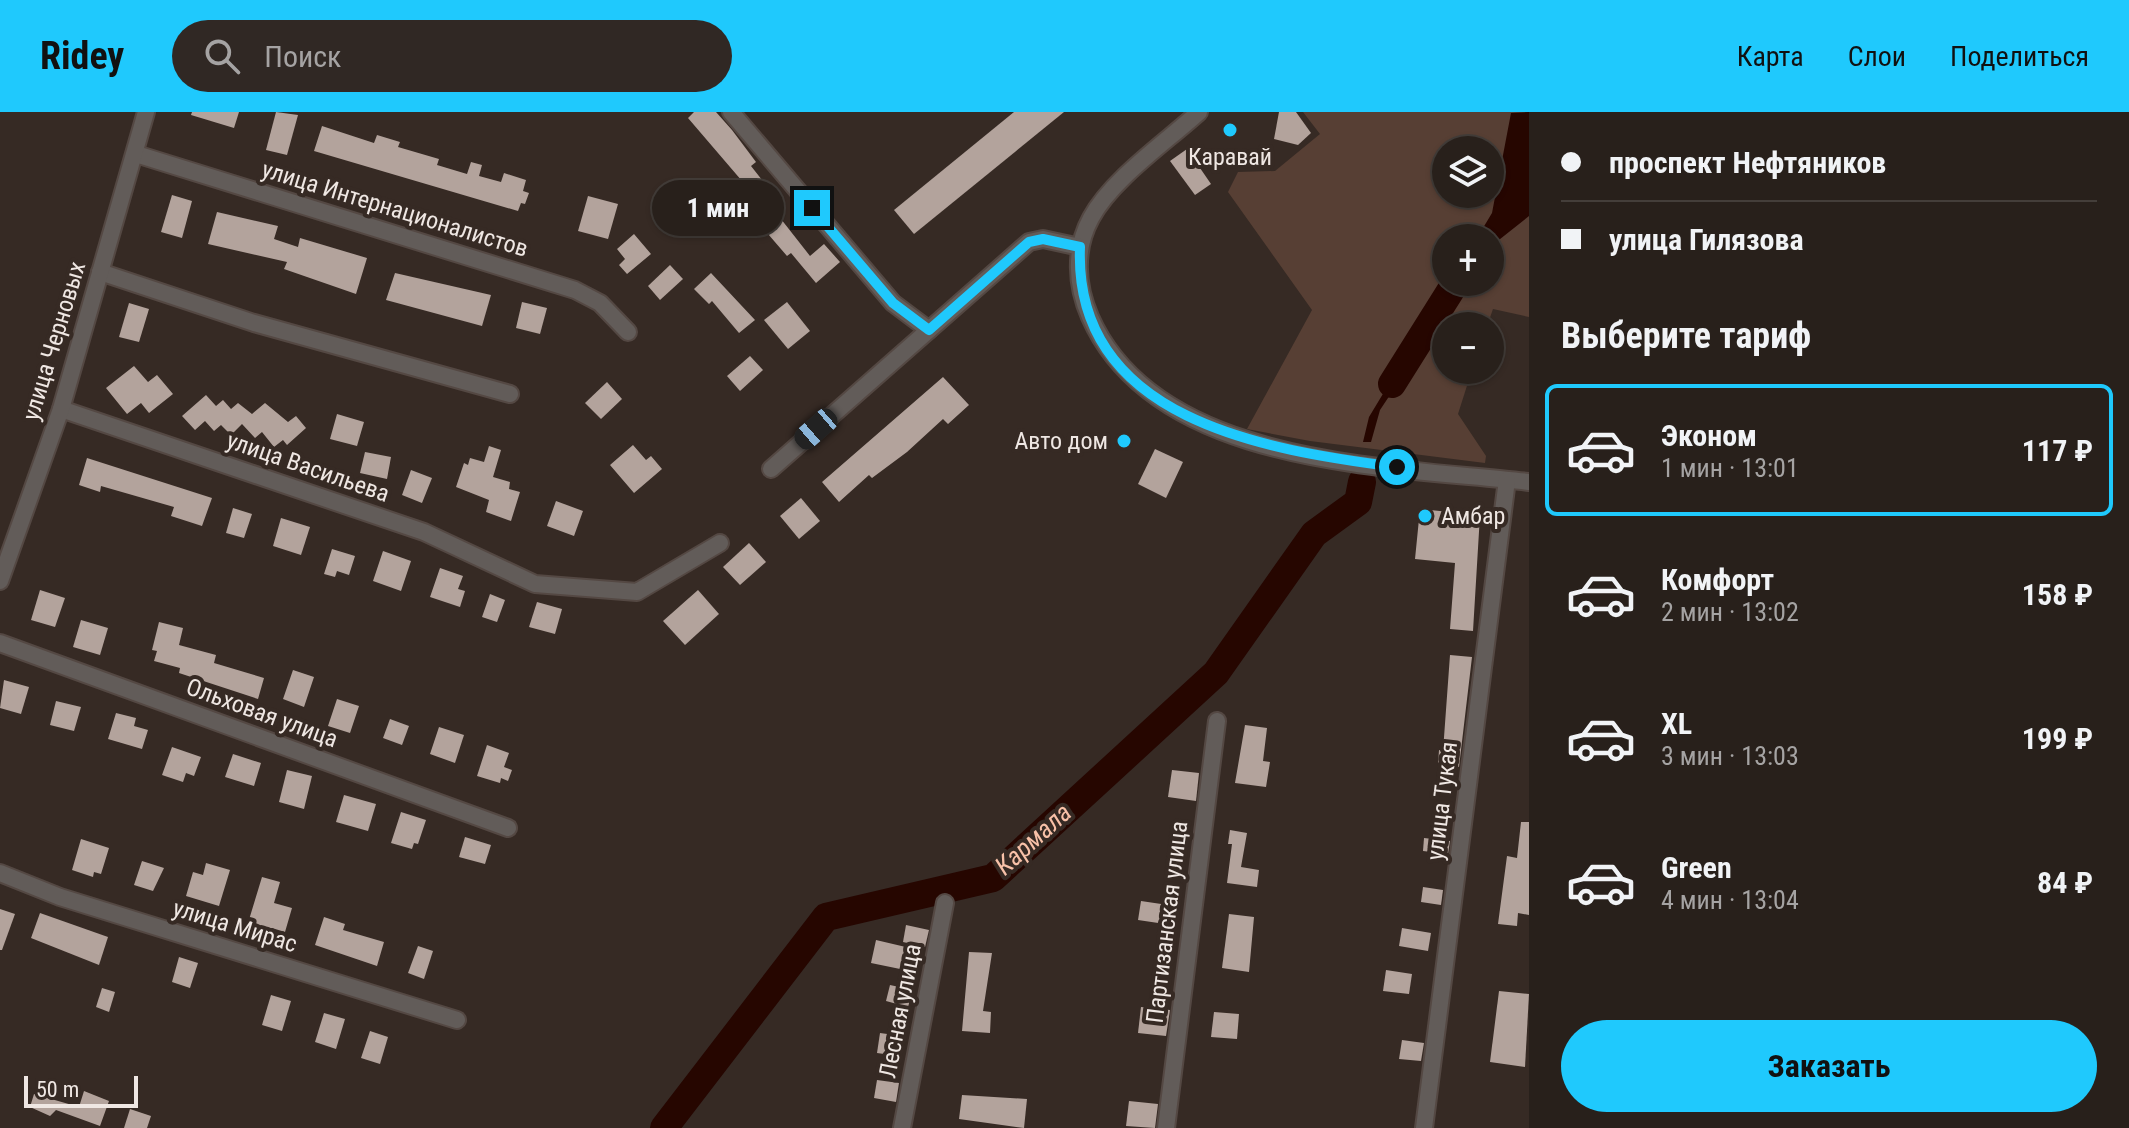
<!DOCTYPE html>
<html lang="ru">
<meta charset="utf-8">
<style>
:root{--surface:#28201b;--page:#302824;--text:#f1f3f6;--muted:#a5a3a3;--line:#443e3a;--accent:#1fc9fd}
body{margin:0;font-family:"Roboto Condensed",sans-serif;background:var(--page);color:var(--text);height:100vh;display:flex;flex-direction:column;font-size:30px;white-space:nowrap}
*{box-sizing:border-box;margin:0}
p{font-size:26px;color:var(--muted)}
.icon{flex:none;width:44px;height:44px;fill:none;stroke:currentColor;stroke-width:2;stroke-linecap:round;stroke-linejoin:round}
.map{position:relative;flex:1;overflow:hidden}
.details{display:flex;flex-direction:column;background:var(--surface);width:600px}
.details>*{flex:none}
.banner{display:grid;align-content:center;height:176px;padding:0 32px;background:var(--surface)}
.controls{position:absolute;left:1432px;top:24px;display:grid;gap:16px}
.controls a{display:grid;place-items:center;width:72px;height:72px;border-radius:50%;background:var(--surface);box-shadow:0 2px 6px #0004,0 0 0 2px var(--line);font-size:40px}
.scale{position:absolute;left:24px;bottom:20px;width:114px;box-sizing:border-box;padding-left:8px;border:4px solid #efe7e3;border-top:0;font-size:22px;line-height:28px;white-space:nowrap;color:#efe7e3;-webkit-text-stroke:6px #362a24;paint-order:stroke}
.end{position:absolute;width:36px;height:36px;margin:-18px;border:10px solid #1fc9fd;background:#111;box-shadow:0 0 0 4px #111}
.from{border-radius:50%}
.bubble{position:absolute;height:56px;border-radius:28px;background:var(--surface);box-shadow:0 2px 6px #0004,0 0 0 2px var(--line);font-size:26px;font-weight:700;line-height:56px;text-align:center}
.car{position:absolute;width:24px;height:48px;margin:-24px -12px;border-radius:10px;box-shadow:0 0 6px 2px #0007;background:linear-gradient(#222 24%,#8ab4d8 0 40%,#222 0 76%,#8ab4d8 0 86%,#222 0)}
.banner b{display:flex;align-items:center;gap:28px;height:76px;font-size:30px}
.banner b+b{border-top:2px solid var(--line)}
.banner i{width:20px;height:20px;background:var(--text)}
ul{padding:0;list-style:none}
li{display:flex;align-items:center;gap:24px;height:132px;margin:0 16px 12px;padding:0 16px;border:4px solid transparent;border-radius:12px}
li div{flex:1}
li b{display:block;font-size:30px}
li em{font-style:normal;font-weight:700}
li.active{border-color:var(--accent)}
li>.icon{width:72px;height:72px;stroke-width:1.5}
h2{padding:0 32px;font-size:36px;line-height:96px}
.action{display:flex;gap:16px;margin-top:auto;padding:16px 32px}
.action a{flex:1;height:92px;border-radius:48px;background:var(--accent);color:#111;font-size:32px;font-weight:700;line-height:92px;text-align:center}
header{display:flex;align-items:center;gap:48px;box-sizing:border-box;height:112px;padding:0 40px;background:var(--accent);color:#111}
header strong{font-size:38px}
nav{display:flex;gap:44px;margin-inline-start:auto;font-size:28px}
.search{width:560px;height:72px;background:var(--page);display:flex;align-items:center;gap:20px;box-sizing:border-box;padding:0 28px;border-radius:44px;color:var(--muted);font-size:30px}
main{display:flex;flex:1;min-height:0}
.map>svg:first-child{display:block}
</style>
<header>
<strong>Ridey</strong>
<div class="search"><svg class="icon" aria-label="search" viewBox="0 0 24 24"><circle cx="10" cy="10" r="6"/><path d="M15 15l6 6"/></svg>Поиск</div>
<nav><a>Карта</a><a>Слои</a><a>Поделиться</a></nav>
</header>
<main>
<div class="map">
<svg width="1529" height="1016" viewBox="0 0 1529 1016">
<rect width="100%" height="100%" fill="#362a24"/>
<!-- green -->
<path fill="#573f34" fill-rule="evenodd" d="M1303,0H1529V205L1493,197L1487,214H1446V258H1472L1458,302L1486,344L1485,351L1310,329L1247,317L1312,198L1228,80L1238,60L1275,59L1320,22ZM1446,38H1490V82H1446ZM1446,126H1490V170H1446Z"/>
<!-- water -->
<g fill="#260600">
<path d="M1529,0V104L1490,135V126H1477L1492,101L1511,1Z"/>
<path d="M1448,170H1465L1380,298L1371,330H1363L1369,305L1407,242L1419,237L1416,225Z"/>
</g>
<g fill="none" stroke-linecap="round" stroke-linejoin="round">
<!-- river -->
<g stroke="#260600" stroke-width="28">
<path d="M1392,272L1456,170"/>
<path d="M664,1016L826,805L993,766L1216,561L1314,422L1358,390L1362,370"/>
</g>
</g>
<!-- building -->
<g fill="#b3a39c">
<path d="M192,0H239L234,16L191,3Z"/>
<path d="M276,0L298,3L287,43L266,38Z"/>
<path d="M694,0H716L732,18L756,50L751,54L777,87L770,93L810,144L824,132L840,150L816,171L791,141L787,144L736,85L748,76L688,6Z"/>
<path d="M1014,0H1064L914,122L894,98Z"/>
<path d="M1279,0H1296L1311,21L1298,33L1274,27Z"/>
<path d="M322,14L374,31L377,23L400,30L398,35L439,47L437,53L467,62L471,50L482,53L479,64L501,70L504,61L526,68L523,79L529,81L525,92L521,91L518,99L314,39Z"/>
<path d="M1187,37L1211,72L1195,83L1170,49Z"/>
<path d="M172,83L192,89L182,126L161,120Z"/>
<path d="M588,84L618,92L608,127L578,119Z"/>
<path d="M217,100L278,114L274,127L298,135L300,126L367,146L356,182L284,157L287,150L208,132Z"/>
<path d="M634,122L651,142L627,162L619,153L625,147L617,137Z"/>
<path d="M670,153L683,167L660,188L648,174Z"/>
<path d="M395,161L491,183L482,214L386,188Z"/>
<path d="M711,161L755,208L739,221L712,189L709,192L694,177Z"/>
<path d="M522,190L547,196L540,222L516,216Z"/>
<path d="M787,190L810,219L788,237L764,208Z"/>
<path d="M129,191L149,197L139,230L119,225Z"/>
<path d="M750,244L763,258L740,279L727,264Z"/>
<path d="M134,254L148,270L157,263L173,282L149,301L141,291L127,302L106,276Z"/>
<path d="M943,265L969,293L948,312L943,307L907,340L872,366L869,363L839,390L822,370Z"/>
<path d="M607,270L622,287L601,307L585,291Z"/>
<path d="M206,283L216,294L223,288L231,297L238,291L252,302L265,291L288,310L296,304L306,316L287,333L283,328L274,335L262,320L255,326L242,312L231,323L221,313L214,319L205,309L195,318L182,304Z"/>
<path d="M337,302L364,310L357,334L330,327Z"/>
<path d="M633,333L646,348L651,344L662,357L634,381L610,353Z"/>
<path d="M489,334L501,338L493,365L510,370L509,377L520,380L511,409L486,400L489,388L456,375L464,351L468,353L470,346L484,350Z"/>
<path d="M1155,337L1183,350L1166,386L1138,372Z"/>
<path d="M365,340L391,345L387,367L360,361Z"/>
<path d="M87,346L212,386L202,414L171,404L174,395L101,374L100,380L79,373Z"/>
<path d="M411,358L432,366L422,391L402,383Z"/>
<path d="M801,386L820,409L799,427L780,404Z"/>
<path d="M556,389L583,399L574,424L547,414Z"/>
<path d="M233,396L252,402L244,426L226,421Z"/>
<path d="M1420,397L1480,403L1473,519L1450,517L1455,451L1415,447Z"/>
<path d="M281,406L310,415L301,443L273,434Z"/>
<path d="M749,431L766,450L740,473L723,455Z"/>
<path d="M332,437L355,444L349,463L337,459L335,465L324,462Z"/>
<path d="M383,439L411,449L401,479L373,469Z"/>
<path d="M440,456L463,464L458,477L465,479L460,495L430,485Z"/>
<path d="M40,478L65,486L55,515L31,508Z"/>
<path d="M698,478L719,502L685,533L663,509Z"/>
<path d="M490,482L505,488L497,510L482,505Z"/>
<path d="M537,490L562,497L555,522L529,515Z"/>
<path d="M81,508L108,516L100,543L73,535Z"/>
<path d="M159,510L183,516L179,533L216,543L214,551L264,566L258,587L179,561L180,556L154,549L157,539L152,538Z"/>
<path d="M1450,543L1472,545L1459,655L1438,653L1439,638L1443,639Z"/>
<path d="M293,558L314,565L304,595L283,587Z"/>
<path d="M4,568L29,575L21,602L0,596Z"/>
<path d="M337,587L359,594L350,621L328,614Z"/>
<path d="M56,589L81,595L74,619L50,613Z"/>
<path d="M116,601L136,606L134,614L148,618L142,637L108,627Z"/>
<path d="M390,607L409,614L402,633L383,626Z"/>
<path d="M1245,613L1267,616L1263,649L1270,650L1266,675L1235,671Z"/>
<path d="M439,615L464,623L455,651L430,642Z"/>
<path d="M487,633L509,641L504,655L512,658L508,669L501,666L500,671L477,664Z"/>
<path d="M172,635L201,645L194,664L186,661L183,670L162,663Z"/>
<path d="M233,642L261,651L254,674L225,665Z"/>
<path d="M287,658L312,664L304,697L279,690Z"/>
<path d="M1172,658L1199,661L1196,689L1168,685Z"/>
<path d="M344,683L376,692L368,719L336,710Z"/>
<path d="M401,700L426,708L418,732L414,731L412,737L391,731Z"/>
<path d="M1521,710H1529V803L1518,801L1517,814L1498,812L1507,744L1517,746Z"/>
<path d="M1230,718L1247,721L1241,755L1259,758L1257,775L1227,771L1232,732H1228Z"/>
<path d="M465,725L491,733L485,752L459,745Z"/>
<path d="M1424,726L1450,729L1448,742L1423,739Z"/>
<path d="M81,727L109,736L101,762L94,760L93,765L72,758Z"/>
<path d="M142,749L164,756L153,779L134,773Z"/>
<path d="M206,751L230,758L219,794L186,784L193,760L203,763Z"/>
<path d="M262,765L280,770L274,791L292,796L285,820L272,816L270,823L256,819L258,813L248,811Z"/>
<path d="M1423,775L1443,778L1441,793L1421,790Z"/>
<path d="M1141,789L1168,793L1165,812L1138,808Z"/>
<path d="M0,797L15,802L2,838H0Z"/>
<path d="M40,801L108,825L99,853L31,826Z"/>
<path d="M1229,802L1254,805L1249,860L1222,856Z"/>
<path d="M324,805L345,812L343,818L384,830L377,854L315,833Z"/>
<path d="M906,813L929,818L925,835L903,830Z"/>
<path d="M1402,816L1431,821L1428,839L1399,834Z"/>
<path d="M876,828L910,836L905,858L871,851Z"/>
<path d="M418,834L433,839L424,867L408,861Z"/>
<path d="M969,840L992,841L983,899L991,900L990,921L962,919Z"/>
<path d="M179,845L198,851L190,876L172,870Z"/>
<path d="M1386,858L1412,862L1409,882L1383,879Z"/>
<path d="M890,873L913,878L908,895L886,889Z"/>
<path d="M102,876L115,880L109,900L96,895Z"/>
<path d="M1499,879L1529,882L1525,955L1490,950Z"/>
<path d="M271,883L291,889L282,919L262,913Z"/>
<path d="M1141,895L1170,898L1166,924L1138,921Z"/>
<path d="M1214,900L1239,902L1237,927L1211,925Z"/>
<path d="M324,901L345,907L336,937L315,930Z"/>
<path d="M370,919L388,925L380,952L361,946Z"/>
<path d="M880,921L902,924L899,944L877,941Z"/>
<path d="M1402,928L1424,931L1421,949L1399,947Z"/>
<path d="M877,968L899,971L896,990L874,986Z"/>
<path d="M84,979L109,989L100,1014L56,998L50,1004L30,995L34,982L79,995Z"/>
<path d="M962,983L1027,987L1024,1016L959,1007Z"/>
<path d="M1129,989L1158,992L1155,1016L1126,1014Z"/>
<path d="M130,997L151,1004L147,1016H124Z"/>
</g>
<g fill="none" stroke-linecap="round" stroke-linejoin="round">
<!-- minor casing -->
<g stroke="#544843" stroke-width="20">
<g id="minor">
<path d="M731,0L893,191L929,218"/>
<path d="M1199,0C1166,30 1112,67 1091,106C1074,137 1076,173 1090,205C1156,355 1389,354 1529,370"/>
<path d="M136,42L575,178L600,191L628,220"/>
<path d="M100,160L254,211L510,282"/>
<path d="M61,297L424,420L535,472L637,480L720,431"/>
<path d="M771,357L1029,130L1043,127L1080,135"/>
<path d="M0,469L61,297L146,0"/>
<path d="M0,531L508,716"/>
<path d="M0,761L60,785L457,908"/>
<path d="M902,1016L945,791"/>
<path d="M1166,1016L1217,609"/>
<path d="M1424,1016L1507,368"/>
</g>
</g>
<!-- minor -->
<use href="#minor" stroke="#625c59" stroke-width="16"/>
</g>
<g fill="none" stroke-linecap="round" stroke-linejoin="round">
<!-- route -->
<path stroke="#1fc9fd" stroke-width="10" d="M812,96L893,191L929,218L1029,130L1043,127L1080,135C1073,308 1266,338 1397,355"/>
</g>
<!-- markers -->
<g fill="#1fc9fd" stroke="#362a24" stroke-width="3">
<circle cx="1230" cy="18" r="8"/>
<circle cx="1124" cy="329" r="8"/>
<circle cx="1425" cy="404" r="8"/>
</g>
<g text-anchor="middle" dominant-baseline="central" stroke-width="8" stroke-linejoin="round" paint-order="stroke">
<!-- poi labels -->
<g font-size="24" fill="#efe7e3" stroke="#362a24">
<text x="1230" y="45">Каравай</text>
<text x="1108" y="329" text-anchor="end">Авто дом</text>
<text x="1441" y="404" text-anchor="start">Амбар</text>
</g>
<!-- street labels -->
<g font-size="24" fill="#efe7e3" stroke="#362a24">
<text transform="translate(395 97) rotate(17)">улица Интернационалистов</text>
<text transform="translate(54 229) rotate(-73)">улица Черновых</text>
<text transform="translate(308 355) rotate(19)">улица Васильева</text>
<text transform="translate(262 601) rotate(20)">Ольховая улица</text>
<text transform="translate(1442 689) rotate(-83)">улица Тукая</text>
<text transform="translate(1167 810) rotate(-83)">Партизанская улица</text>
<text transform="translate(235 814) rotate(17)">улица Мирас</text>
<text transform="translate(900 899) rotate(-79)">Лесная улица</text>
</g>
<!-- water labels -->
<g font-size="26" font-style="italic" fill="#f8c1a8" stroke="#362a24">
<text transform="translate(1033 727) rotate(-42)">Кармала</text>
</g>
</g>
</svg>
<div class="controls">
<a><svg class="icon" aria-label="layers" viewBox="0 0 24 24"><path d="M12 4l9 5-9 5-9-5zM3 14l9 5 9-5"/></svg></a>
<a>+</a>
<a>−</a>
</div>
<div class="scale">50 m</div>
<i class="end from" style="left:1397px;top:355px"></i>
<i class="end" style="left:812px;top:96px"></i>
<div class="bubble" style="left:652px;top:68px;width:132px">1 мин</div>
<i class="car" style="left:816px;top:317px;rotate:229deg"></i>
</div>
<section class="details">
<div class="banner">
<b><i class="from"></i>проспект Нефтяников</b>
<b><i></i>улица Гилязова</b>
</div>
<h2>Выберите тариф</h2>
<ul>
<li class="active"><svg class="icon" aria-label="car" viewBox="0 0 24 24"><path d="M5 17H2v-5l4-1 3-4h7l3 4 3 1v5h-3M9 17h6M6 11h13"/><circle cx="7" cy="17" r="2"/><circle cx="17" cy="17" r="2"/></svg><div><b>Эконом</b><p>1 мин · 13:01</p></div><em>117 ₽</em></li>
<li><svg class="icon" aria-label="car" viewBox="0 0 24 24"><path d="M5 17H2v-5l4-1 3-4h7l3 4 3 1v5h-3M9 17h6M6 11h13"/><circle cx="7" cy="17" r="2"/><circle cx="17" cy="17" r="2"/></svg><div><b>Комфорт</b><p>2 мин · 13:02</p></div><em>158 ₽</em></li>
<li><svg class="icon" aria-label="car" viewBox="0 0 24 24"><path d="M5 17H2v-5l4-1 3-4h7l3 4 3 1v5h-3M9 17h6M6 11h13"/><circle cx="7" cy="17" r="2"/><circle cx="17" cy="17" r="2"/></svg><div><b>XL</b><p>3 мин · 13:03</p></div><em>199 ₽</em></li>
<li><svg class="icon" aria-label="car" viewBox="0 0 24 24"><path d="M5 17H2v-5l4-1 3-4h7l3 4 3 1v5h-3M9 17h6M6 11h13"/><circle cx="7" cy="17" r="2"/><circle cx="17" cy="17" r="2"/></svg><div><b>Green</b><p>4 мин · 13:04</p></div><em>84 ₽</em></li>
</ul>
<div class="action"><a>Заказать</a></div>
</section>
</main>
